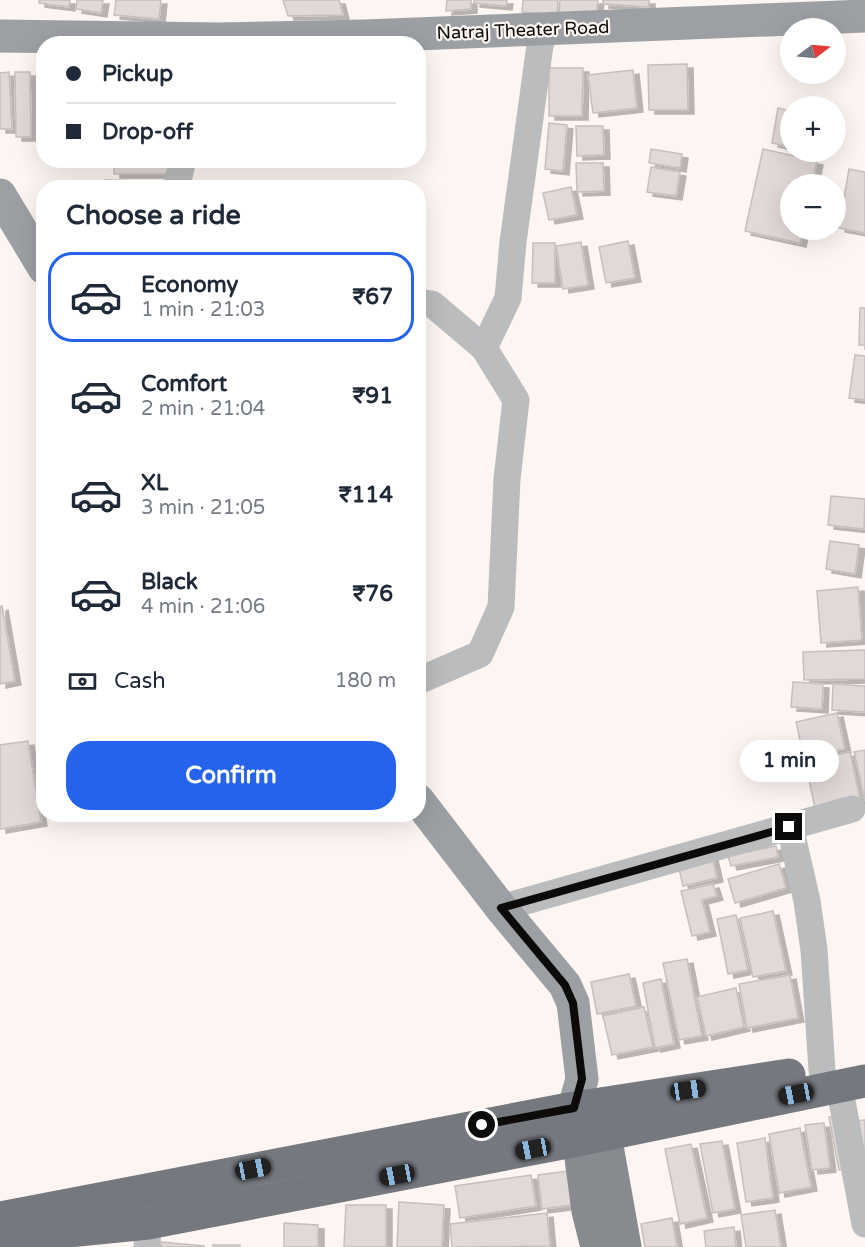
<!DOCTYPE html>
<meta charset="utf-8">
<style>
:root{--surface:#fff;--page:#f6f6f7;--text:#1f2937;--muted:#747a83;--line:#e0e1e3;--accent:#2563eb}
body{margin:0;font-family:"Varela Round",sans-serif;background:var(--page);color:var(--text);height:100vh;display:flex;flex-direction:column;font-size:22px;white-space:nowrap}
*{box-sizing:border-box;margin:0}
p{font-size:20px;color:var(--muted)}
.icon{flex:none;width:33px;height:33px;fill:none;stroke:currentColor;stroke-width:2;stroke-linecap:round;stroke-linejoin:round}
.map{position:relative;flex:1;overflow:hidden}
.sheet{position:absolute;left:36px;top:180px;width:390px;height:642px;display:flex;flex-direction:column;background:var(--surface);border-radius:24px;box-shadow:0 6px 24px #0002}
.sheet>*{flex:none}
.guide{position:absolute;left:36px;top:36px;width:390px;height:132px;border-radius:24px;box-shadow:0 6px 24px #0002;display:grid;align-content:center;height:132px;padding:0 30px;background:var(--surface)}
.needle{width:39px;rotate:74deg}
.buttons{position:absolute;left:780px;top:18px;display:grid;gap:12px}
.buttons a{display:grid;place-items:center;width:66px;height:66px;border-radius:50%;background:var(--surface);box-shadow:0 6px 24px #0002;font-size:30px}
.end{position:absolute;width:27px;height:27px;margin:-14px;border:8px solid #0d0b0a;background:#fff;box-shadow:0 0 0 3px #fff}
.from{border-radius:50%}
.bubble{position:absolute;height:42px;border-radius:21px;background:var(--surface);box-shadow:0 6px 24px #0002;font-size:20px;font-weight:700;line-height:42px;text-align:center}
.car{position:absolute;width:18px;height:36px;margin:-18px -9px;border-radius:8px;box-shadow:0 0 4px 2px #0007;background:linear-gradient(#222 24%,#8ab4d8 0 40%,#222 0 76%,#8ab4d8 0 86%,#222 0)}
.guide b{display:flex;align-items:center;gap:21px;height:57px;font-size:22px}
.guide b+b{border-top:2px solid var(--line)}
.guide i{width:15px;height:15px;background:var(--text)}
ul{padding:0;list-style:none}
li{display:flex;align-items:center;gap:18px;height:90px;margin:0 12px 9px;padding:0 18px;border:3px solid transparent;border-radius:24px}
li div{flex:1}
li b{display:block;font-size:22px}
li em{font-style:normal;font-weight:700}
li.on{border-color:var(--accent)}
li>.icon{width:54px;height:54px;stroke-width:1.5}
h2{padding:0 30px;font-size:27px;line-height:72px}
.pay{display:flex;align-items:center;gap:15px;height:66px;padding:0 30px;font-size:22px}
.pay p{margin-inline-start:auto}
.action{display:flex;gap:12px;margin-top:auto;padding:12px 30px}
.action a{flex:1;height:69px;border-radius:24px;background:var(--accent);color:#fff;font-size:24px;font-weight:700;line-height:69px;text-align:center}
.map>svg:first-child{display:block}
</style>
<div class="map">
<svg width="865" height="1247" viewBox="0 0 865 1247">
<defs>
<filter id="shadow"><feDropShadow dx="6" dy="4" stdDeviation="0" flood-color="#0004"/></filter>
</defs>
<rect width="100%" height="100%" fill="#fcf5f1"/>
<!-- building -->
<g fill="#e1d9d7" stroke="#c7bfbd" stroke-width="1.5" filter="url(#shadow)">
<path d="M39,0H70L69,7L39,3Z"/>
<path d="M77,0H103L101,13L76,9Z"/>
<path d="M116,0H161L159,19L114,15Z"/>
<path d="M283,0H339L343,15L288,16Z"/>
<path d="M447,0H471V9L446,11Z"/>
<path d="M474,0H507L506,6L474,3Z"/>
<path d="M523,0H558L557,15L522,12Z"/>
<path d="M560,0H598L596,16L559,13Z"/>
<path d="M603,0H649V7L603,4Z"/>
<path d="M687,64L688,110H649L648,65Z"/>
<path d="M549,68H583L582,116H549Z"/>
<path d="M633,70L637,108L593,113L588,75Z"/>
<path d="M9,72L12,129H0V73Z"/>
<path d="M15,72H30L31,137H16Z"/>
<path d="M37,76L44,77V142H37Z"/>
<path d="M778,108L790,111V147L772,143Z"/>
<path d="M549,123L567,125L563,171L545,169Z"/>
<path d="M576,126H603L604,155L577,156Z"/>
<path d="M651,149L682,154L680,168L649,163Z"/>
<path d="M763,149L817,161L812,184H790V230H803L800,243L745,231Z"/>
<rect x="114" y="160" width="55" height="14"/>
<path d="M576,163H603L604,191L577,192Z"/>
<path d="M651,167L680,172L676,196L647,192Z"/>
<path d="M849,169L865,172V233L839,228Z"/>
<path d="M105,180L140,181L139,188H105Z"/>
<path d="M571,187L577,215L549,220L543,193Z"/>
<path d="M628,241L635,278L606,283L599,247Z"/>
<path d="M581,242L588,285L563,289L556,246Z"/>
<path d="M533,243H555V283H532Z"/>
<path d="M860,308H865V345H859Z"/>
<path d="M855,355L865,356V400L849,398Z"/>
<path d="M831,496L865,499L864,529L828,525Z"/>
<path d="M830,541L859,545L855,574L826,569Z"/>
<path d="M858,587L862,640L821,643L817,591Z"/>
<path d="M2,606L15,681L0,684V607Z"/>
<path d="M865,650V679L804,680L803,652Z"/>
<path d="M793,682L823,684L822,709L791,707Z"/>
<path d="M833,684L865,686V712L832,710Z"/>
<path d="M837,713L845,749L804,758L796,722Z"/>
<path d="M28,741L41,822L0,829V745Z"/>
<path d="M865,750V800L854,752Z"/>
<path d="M850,752L861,804L816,813L805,761Z"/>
<path d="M776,846L778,857L731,866L728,856Z"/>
<path d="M711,852L717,878L683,886L677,860Z"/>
<path d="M779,864L786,888L735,903L728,879Z"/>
<path d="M713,884L717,896L702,900L710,932L692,936L681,891Z"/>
<path d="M773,911L786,971L753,977L740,918Z"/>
<path d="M736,915L748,970L728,974L717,919Z"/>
<path d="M687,959L702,1036L679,1040L663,963Z"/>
<path d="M629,974L636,1006L597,1014L591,982Z"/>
<path d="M790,975L798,1018L747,1028L739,984Z"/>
<path d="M661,979L674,1044L655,1048L643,983Z"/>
<path d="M736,988L744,1027L706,1036L697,997Z"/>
<path d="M644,1007L653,1047L612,1055L603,1016Z"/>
<path d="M841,1115L851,1169L839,1170L829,1117Z"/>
<path d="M865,1120V1155L854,1121Z"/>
<path d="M824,1123L830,1168L812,1170L805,1125Z"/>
<path d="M800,1128L811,1187L779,1193L769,1134Z"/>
<path d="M765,1138L773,1198L746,1202L737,1143Z"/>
<path d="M722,1141L735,1209L713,1213L700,1144Z"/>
<path d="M691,1144L707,1218L680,1224L665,1149Z"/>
<path d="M568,1171L572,1205L542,1209L538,1175Z"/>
<path d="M531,1175L536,1206L460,1218L455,1186Z"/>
<path d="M399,1202L444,1205L442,1247H397Z"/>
<path d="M346,1205H386V1247H344Z"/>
<path d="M775,1210L781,1247H746L741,1215Z"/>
<path d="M547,1213L550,1246L452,1247L450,1224Z"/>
<path d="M672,1218L677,1247H645L641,1224Z"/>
<path d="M284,1223L318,1225V1247H284Z"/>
<path d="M734,1227L736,1247H706L704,1231Z"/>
<path d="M161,1242L204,1246V1247H161Z"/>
<rect x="213" y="1245" width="27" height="2"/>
</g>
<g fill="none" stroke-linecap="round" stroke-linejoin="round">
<!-- street -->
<g stroke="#babcbe" stroke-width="27">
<path d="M176,188L183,160"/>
<path d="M418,302L432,304L484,348L516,400L507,479L501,607L480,654L418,681"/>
<path d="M484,348L508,298L513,242L540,45L546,28"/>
<path d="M790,827L807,901L814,950L822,1070"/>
<path d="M501,908L852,809"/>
<path d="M839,1085L865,1224"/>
<path d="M147,1247L148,1223"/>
</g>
<!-- secondary -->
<g stroke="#9c9fa3" stroke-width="33">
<path d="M0,36L219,39L365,36L865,16"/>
<path d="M0,195L44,268"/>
<path d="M418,800L501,908L565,985L573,1003L582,1079L574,1108"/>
</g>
<!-- primary -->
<g stroke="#878a8f" stroke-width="33">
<path d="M600,1107L625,1247"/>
<path d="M575,1113L588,1211L597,1247"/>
</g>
<!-- highway -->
<g stroke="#75787e" stroke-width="33">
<path d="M0,1218L574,1108L789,1075"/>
<path d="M0,1238L148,1223L578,1140L865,1081"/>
</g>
</g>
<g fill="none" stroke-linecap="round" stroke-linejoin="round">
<!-- route -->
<path stroke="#0d0b0a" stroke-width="8" d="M482,1125L574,1108L582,1079L573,1003L565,985L501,908L789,827"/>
</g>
<g text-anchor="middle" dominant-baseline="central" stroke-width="4.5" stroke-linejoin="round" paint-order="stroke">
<!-- street labels -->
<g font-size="18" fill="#0d0b0a" stroke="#fcf5f1">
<text transform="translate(523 30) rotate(-2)">Natraj Theater Road</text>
</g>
</g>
</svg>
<div class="buttons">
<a><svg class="needle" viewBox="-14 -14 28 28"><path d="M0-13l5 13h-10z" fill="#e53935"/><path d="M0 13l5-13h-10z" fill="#747a83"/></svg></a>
<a>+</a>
<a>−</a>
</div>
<i class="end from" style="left:482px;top:1125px"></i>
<i class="end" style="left:789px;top:827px"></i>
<div class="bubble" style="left:740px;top:740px;width:99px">1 min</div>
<i class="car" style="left:688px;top:1090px;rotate:82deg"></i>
<i class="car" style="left:796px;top:1094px;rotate:259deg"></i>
<i class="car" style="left:533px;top:1149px;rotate:259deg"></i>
<i class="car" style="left:253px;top:1169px;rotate:79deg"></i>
<i class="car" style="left:397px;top:1175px;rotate:259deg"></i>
<div class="guide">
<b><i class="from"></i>Pickup</b>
<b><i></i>Drop-off</b>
</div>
<section class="sheet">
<h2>Choose a ride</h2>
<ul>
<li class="on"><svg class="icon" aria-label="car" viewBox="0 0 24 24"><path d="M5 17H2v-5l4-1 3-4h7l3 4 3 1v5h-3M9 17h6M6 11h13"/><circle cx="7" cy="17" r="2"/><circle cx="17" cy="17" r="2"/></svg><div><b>Economy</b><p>1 min · 21:03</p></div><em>₹67</em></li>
<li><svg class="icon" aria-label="car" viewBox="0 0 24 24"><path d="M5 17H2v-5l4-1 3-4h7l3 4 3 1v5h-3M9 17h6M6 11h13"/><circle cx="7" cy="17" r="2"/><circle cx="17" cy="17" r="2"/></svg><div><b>Comfort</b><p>2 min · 21:04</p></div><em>₹91</em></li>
<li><svg class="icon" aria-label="car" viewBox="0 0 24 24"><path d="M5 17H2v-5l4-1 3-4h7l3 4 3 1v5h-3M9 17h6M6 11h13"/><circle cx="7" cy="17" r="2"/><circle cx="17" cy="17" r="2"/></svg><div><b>XL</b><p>3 min · 21:05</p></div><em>₹114</em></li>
<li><svg class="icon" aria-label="car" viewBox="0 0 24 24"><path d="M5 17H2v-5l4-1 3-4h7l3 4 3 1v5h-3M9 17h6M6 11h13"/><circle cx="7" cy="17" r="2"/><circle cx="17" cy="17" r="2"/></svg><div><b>Black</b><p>4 min · 21:06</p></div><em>₹76</em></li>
</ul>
<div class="pay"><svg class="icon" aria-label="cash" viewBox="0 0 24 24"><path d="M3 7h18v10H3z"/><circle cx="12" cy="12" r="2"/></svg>Cash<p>180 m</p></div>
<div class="action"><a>Confirm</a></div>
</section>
</div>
